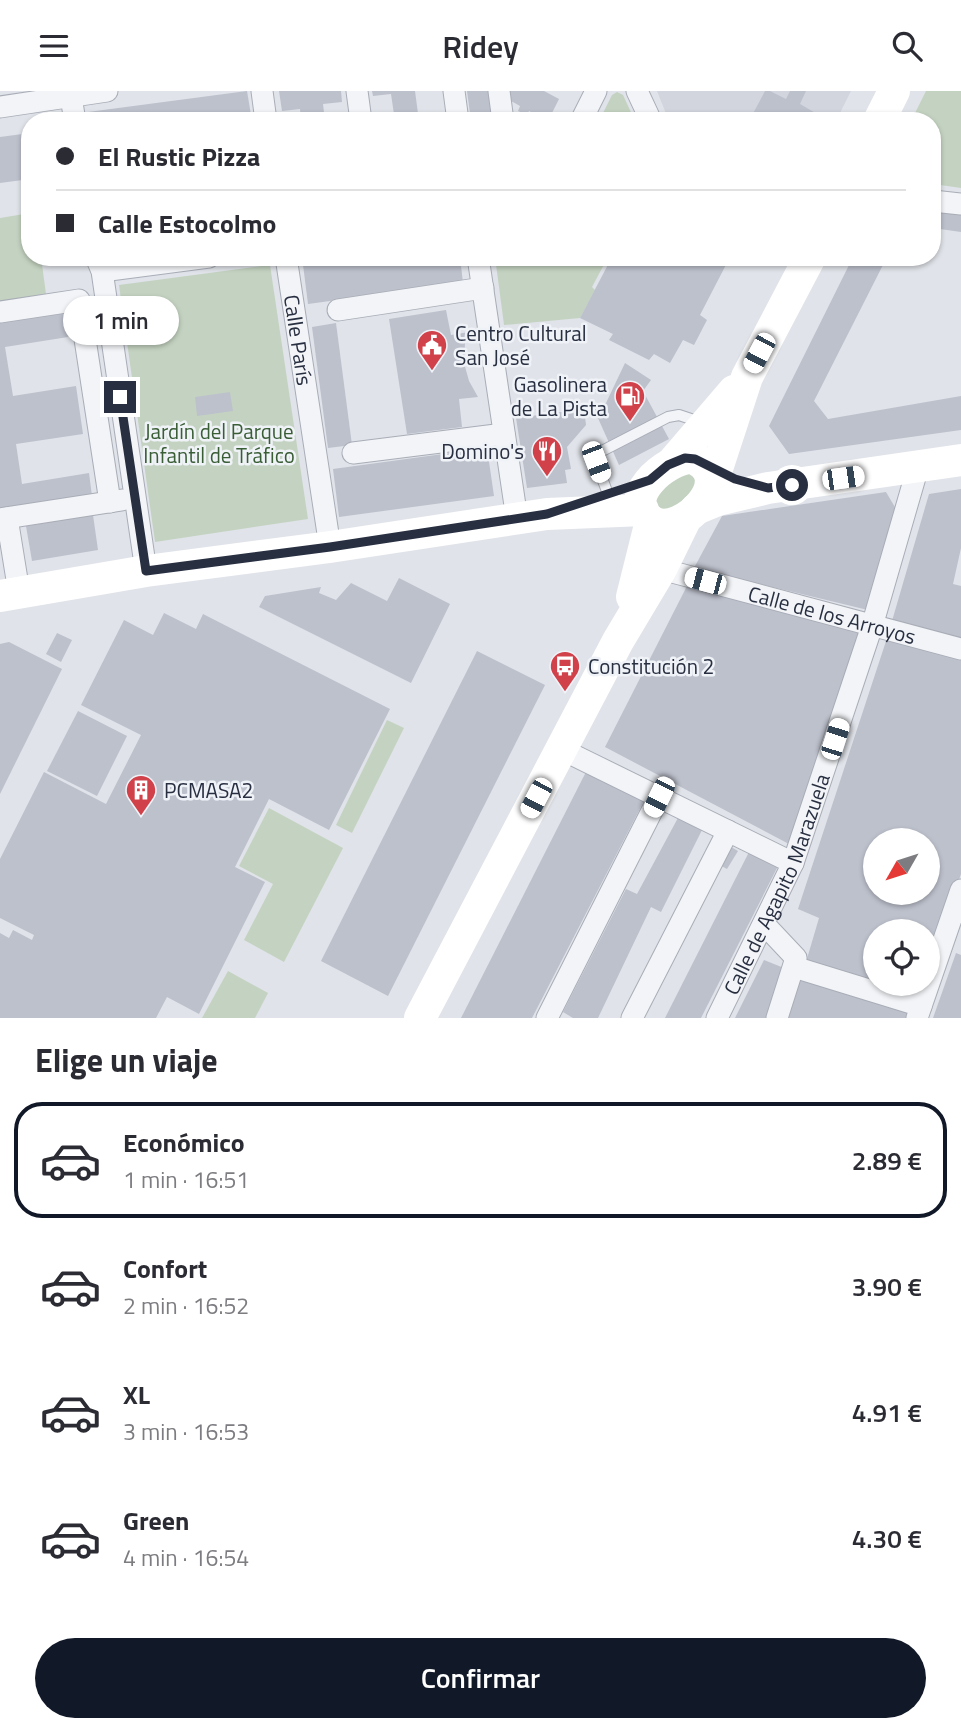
<!DOCTYPE html>
<html lang="es">
<meta charset="utf-8">
<style>
:root{--surface:#fff;--page:#f7f7f7;--text:#2b2b33;--muted:#7c7c81;--line:#e1e1e2;--accent:#111827}
body{margin:0;font-family:"Titillium Web",sans-serif;background:var(--page);color:var(--text);height:100vh;display:flex;flex-direction:column;font-size:26px;white-space:nowrap}
*{box-sizing:border-box;margin:0}
p{font-size:23px;color:var(--muted)}
.icon{flex:none;width:38px;height:38px;fill:none;stroke:currentColor;stroke-width:2;stroke-linecap:round;stroke-linejoin:round}
.map{position:relative;height:927px;overflow:hidden}
.sheet{display:flex;flex-direction:column;background:var(--surface);flex:1}
.sheet>*{flex:none}
.top-card{position:absolute;left:21px;top:21px;width:920px;height:154px;border-radius:28px;box-shadow:0 2px 5px #0004;display:grid;align-content:center;height:154px;padding:0 35px;background:var(--surface)}
.needle{width:46px;rotate:231deg}
.fabs{position:absolute;left:863px;top:737px;display:grid;gap:14px}
.fabs a{display:grid;place-items:center;width:77px;height:77px;border-radius:50%;background:var(--surface);box-shadow:0 2px 5px #0004;font-size:35px}
.end{position:absolute;width:32px;height:32px;margin:-16px;border:9px solid #282f41;background:#fff;box-shadow:0 0 0 4px #fff}
.from{border-radius:50%}
.bubble{position:absolute;height:49px;border-radius:24px;background:var(--surface);box-shadow:0 2px 5px #0004;font-size:23px;font-weight:600;line-height:49px;text-align:center}
.car{position:absolute;width:21px;height:42px;margin:-21px -10px;border-radius:9px;box-shadow:0 0 5px 2px #0007;background:linear-gradient(#fff 24%,#345 0 40%,#fff 0 76%,#345 0 86%,#fff 0)}
.top-card b{display:flex;align-items:center;gap:24px;height:66px;font-size:26px}
.top-card b+b{border-top:2px solid var(--line)}
.top-card i{width:18px;height:18px;background:var(--text)}
ul{padding:0;list-style:none}
li{display:flex;align-items:center;gap:21px;height:116px;margin:0 14px 10px;padding:0 21px;border:4px solid transparent;border-radius:28px}
li div{flex:1}
li b{display:block;font-size:26px}
li em{font-style:normal;font-weight:600}
li.active{border-color:var(--accent)}
li>.icon{width:63px;height:63px;stroke-width:1.5}
h2{padding:0 35px;font-size:32px;line-height:84px}
.button{display:flex;gap:14px;margin-top:auto;padding:14px 35px}
.button a{flex:1;height:80px;border-radius:42px;background:var(--accent);color:#fff;font-size:28px;font-weight:600;line-height:80px;text-align:center}
header{display:flex;justify-content:space-between;align-items:center;height:91px;padding:0 35px;background:var(--surface);font-size:32px;font-weight:600}
.map>svg:first-child{display:block}
</style>
<header><svg class="icon" aria-label="menu" viewBox="0 0 24 24"><path d="M4 6h16M4 12h16M4 18h16"/></svg>Ridey<svg class="icon" aria-label="search" viewBox="0 0 24 24"><circle cx="10" cy="10" r="6"/><path d="M15 15l6 6"/></svg></header>
<div class="map">
<svg width="961" height="927" viewBox="0 0 961 927">
<rect width="100%" height="100%" fill="#e0e3e9"/>
<!-- built -->
<path fill="#d2d5de" d="M657,0H851L836,30H669Z"/>
<!-- green -->
<g fill="#c4d3c1">
<path d="M926,0H961V97L933,93V30H911Z"/>
<path d="M617,1L623,4L635,30H599L612,4Z"/>
<path d="M30,122V166H41L46,203L0,211V127Z"/>
<path d="M495,166H608L592,196L595,199L580,227L504,234Z"/>
<path d="M270,174L308,428L155,451L119,194Z"/>
<path d="M690,382L697,385L694,406L665,421L656,413L657,406L672,387Z"/>
<path d="M387,629L404,637L352,742L336,734Z"/>
<path d="M269,717L343,757L284,871L244,849L273,793L239,775Z"/>
<path d="M228,880L268,902L255,927H202Z"/>
</g>
<!-- building -->
<g fill="#bdc1cc" fill-rule="evenodd">
<path d="M247,0L252,30H89L88,21Z"/>
<path d="M279,0H341L342,11L323,13L325,30H301L300,18L282,20Z"/>
<path d="M372,0H415L419,30H395L391,3L373,5Z"/>
<path d="M467,0H490L495,30H471Z"/>
<path d="M504,0H544L559,8L550,26L557,30H532L535,23L529,20L527,24L518,20L520,15L502,5Z"/>
<path d="M765,0H770L786,8L790,0H806L800,13L819,24L816,30H749Z"/>
<path d="M30,42V88L0,92V46Z"/>
<path d="M933,116L961,120V141L933,137Z"/>
<path d="M302,166H460L463,192L308,213Z"/>
<path d="M612,166H730L700,224L707,229L694,254L683,249L670,272L654,263L649,269L609,249L613,243L580,227Z"/>
<path d="M853,166H887L814,310L828,328L961,305V339L789,363L769,335Z"/>
<path d="M446,219L451,244L469,241L465,252L464,272L469,290L478,306L459,308L462,336L407,343L389,228Z"/>
<path d="M65,222L68,246L5,256L13,305L76,295L83,343L16,353L22,393L89,382L92,405L0,418V231Z"/>
<path d="M336,232L352,354L328,357L312,236Z"/>
<path d="M625,272L651,289L643,300L669,348L619,374L593,316L606,312Z"/>
<path d="M230,301L233,320L197,325L195,306Z"/>
<path d="M584,318L586,334L567,356L571,378L565,379L567,392L527,397L516,327Z"/>
<path d="M487,357L494,405L339,426L333,378Z"/>
<path d="M961,398V457L953,493L961,495V548L892,530L929,403Z"/>
<path d="M886,401L899,423L868,519L694,477L722,425Z"/>
<path d="M93,424L98,459L32,470L26,435Z"/>
<path d="M399,487L450,513L411,592L259,516L265,505L321,496L319,502L336,509L351,492L387,510Z"/>
<path d="M689,491L864,538L789,753L605,656Z"/>
<path d="M164,522L196,538L203,523L390,618L329,739L269,708L235,776L265,791L199,923L167,906L156,927H0V842L9,847L13,839L32,849L34,844L0,827V768L44,681L106,713L141,644L81,614L124,529L153,544Z"/>
<path d="M889,541L961,561V783L928,878V840H875V892H923L918,908L806,871L819,827L798,818ZM875,749H928V802H875Z"/>
<path d="M57,542L72,549L61,571L46,563Z"/>
<path d="M9,551L62,578L0,703V553Z"/>
<path d="M477,560L545,594L388,905L321,870Z"/>
<path d="M78,620L127,645L97,705L47,680Z"/>
<path d="M589,675L646,706L532,927H461Z"/>
<path d="M679,725L703,737L661,821L651,816L598,927H573L563,921L626,798L637,803Z"/>
<path d="M726,753L738,760L727,778L716,772Z"/>
<path d="M749,761L778,775L701,927H665Z"/>
<path d="M956,862L961,864V927H933Z"/>
<path d="M764,869L789,879L772,927H735Z"/>
<path d="M801,887L913,918L910,927H786Z"/>
</g>
<g fill="none" stroke-linecap="round" stroke-linejoin="round">
<!-- lane casing -->
<g stroke="#a9adb7" stroke-width="12">
<path id="lane" d="M608,403L596,371V367L602,360L668,326L679,324L703,332"/>
</g>
<!-- street casing -->
<g stroke="#a9adb7" stroke-width="23">
<g id="street">
<path d="M70,0L75,30"/>
<path d="M262,0L266,30"/>
<path d="M357,0L361,30"/>
<path d="M454,0L458,30"/>
<path d="M499,0L503,30"/>
<path d="M637,0L651,30"/>
<path d="M0,16L107,0"/>
<path d="M581,30L596,0"/>
<path d="M933,110L961,113"/>
<path d="M96,166L102,180L146,480"/>
<path id="s1" d="M286,166L330,456"/>
<path d="M478,166L517,428"/>
<path d="M102,180L209,166"/>
<path d="M338,219L483,197"/>
<path d="M0,221L79,209L110,411"/>
<path d="M353,362L504,343"/>
<path d="M7,427L19,501"/>
<path d="M0,428L122,409"/>
<path id="s2" d="M661,478L961,558"/>
<path d="M561,658L793,772"/>
<path d="M764,833L796,867L777,927"/>
<path d="M794,876L921,915"/>
<path d="M547,927L659,706"/>
<path d="M632,927L728,740"/>
<path id="s3" d="M717,927L793,772L872,535L918,376"/>
<path d="M917,927L961,799"/>
</g>
</g>
<!-- lane -->
<use href="#lane" stroke="#f2f4f7" stroke-width="10"/>
<!-- street -->
<use href="#street" stroke="#f2f4f7" stroke-width="21"/>
<!-- secondary -->
<g stroke="#fff" stroke-width="32">
<path d="M879,30L894,0"/>
<path d="M692,367C741,386 682,447 653,431C617,410 665,367 692,367Z"/>
<path d="M673,371L734,300"/>
<path d="M710,399L747,286L810,166"/>
<path d="M696,418L718,409L768,397L961,369"/>
<path d="M0,505L146,480L330,456L547,423L643,419"/>
<path d="M632,506L651,430"/>
<path d="M420,927L618,550L661,478L686,427"/>
</g>
</g>
<g fill="none" stroke-linecap="round" stroke-linejoin="round">
<!-- route -->
<path stroke="#282f41" stroke-width="9" d="M120,306L146,480L330,456L547,423L650,389L668,374L685,367L695,368L735,388L768,397L792,394"/>
</g>
<!-- icons -->
<defs>
<g id="civic-pin" transform="scale(1.575)"><path d="M0 17L-7.5 6A9.5 9.5 0 1 1 7.5 6Z" fill="#d1414a" stroke="#eff2f7"/><path d="M-.6-6.5H3V-4.5H.6V-3L4-1V1h2V6H-6V1h2V-1L-.6-3ZM-1.2 2.5V6h2.4V2.5Z" fill="#fff"/></g>
<g id="fuel-pin" transform="scale(1.575)"><path d="M0 17L-7.5 6A9.5 9.5 0 1 1 7.5 6Z" fill="#d1414a" stroke="#eff2f7"/><path d="M-5.5-6h7V0h2V4h1.3V-2.5L3-4.5l.8-.8L6-3V5H2.5V1h-1V6h-7ZM-4.2-4.7v3.2H.2V-4.7Z" fill="#fff"/></g>
<g id="restaurant-pin" transform="scale(1.575)"><path d="M0 17L-7.5 6A9.5 9.5 0 1 1 7.5 6Z" fill="#d1414a" stroke="#eff2f7"/><path d="M-5-6h1v4h1v-4h1v4h1v-4h1v5L-1.5 .5V6h-2V.5L-5-1ZM5-6V6H3V1.5H1.5Q1.5-4 5-6Z" fill="#fff"/></g>
<g id="bus-pin" transform="scale(1.575)"><path d="M0 17L-7.5 6A9.5 9.5 0 1 1 7.5 6Z" fill="#d1414a" stroke="#eff2f7"/><path d="M-5-6H5V4H4V6H2V4H-2V6H-4V4H-5ZM-3.5-4V0h7V-4ZM-3.5 1.2v1.5H-2V1.2ZM2 1.2v1.5H3.5V1.2Z" fill="#fff"/></g>
<g id="building-pin" transform="scale(1.575)"><path d="M0 17L-7.5 6A9.5 9.5 0 1 1 7.5 6Z" fill="#d1414a" stroke="#eff2f7"/><path d="M-4-6H4V6H1V3H-1V6H-4ZM-2.5-4.3h1.7v1.8h-1.7ZM.8-4.3h1.7v1.8H.8ZM-2.5-1h1.7V.8h-1.7ZM.8-1h1.7V.8H.8Z" fill="#fff"/></g>
</defs>
<g fill-rule="evenodd">
<use href="#civic-pin" x="432" y="254"/>
<use href="#fuel-pin" x="630" y="305"/>
<use href="#restaurant-pin" x="547" y="360"/>
<use href="#bus-pin" x="565" y="575"/>
<use href="#building-pin" x="141" y="699"/>
</g>
<g text-anchor="middle" dominant-baseline="central" stroke-width="5" stroke-linejoin="round" paint-order="stroke">
<!-- poi labels -->
<g font-size="21" fill="#282f41" stroke="#eff2f7" text-anchor="start">
<text x="455" y="242">Centro Cultural<tspan x="455" dy="24">San José</tspan></text>
<text x="607" y="293" text-anchor="end">Gasolinera<tspan x="607" dy="24">de La Pista</tspan></text>
<text x="524" y="360" text-anchor="end">Domino's</text>
<text x="588" y="575">Constitución 2</text>
<text x="164" y="699">PCMASA2</text>
</g>
<!-- street labels -->
<g font-size="21" fill="#282f41" stroke="#eff2f7">
<text stroke="none"><textPath href="#s1" startOffset="84">Calle París</textPath></text>
<text stroke="none"><textPath href="#s2" startOffset="177">Calle de los Arroyos</textPath></text>
<text stroke="none"><textPath href="#s3" startOffset="147">Calle de Agapito Marazuela</textPath></text>
</g>
<!-- park labels -->
<g font-size="21" fill="#395d35" stroke="#eff2f7">
<text x="219" y="340">Jardín del Parque<tspan x="219" dy="24">Infantil de Tráfico</tspan></text>
</g>
</g>
</svg>
<div class="fabs">
<a><svg class="needle" viewBox="-14 -14 28 28"><path d="M0-13l5 13h-10z" fill="#e53935"/><path d="M0 13l5-13h-10z" fill="#7c7c81"/></svg></a>
<a><svg class="icon" aria-label="locate" viewBox="0 0 24 24"><circle cx="12" cy="12" r="6"/><path d="M12 2v4M12 18v4M2 12h4M18 12h4"/></svg></a>
</div>
<i class="end from" style="left:792px;top:394px"></i>
<i class="end" style="left:120px;top:306px"></i>
<div class="bubble" style="left:63px;top:205px;width:116px">1 min</div>
<i class="car" style="left:759px;top:262px;rotate:208deg"></i>
<i class="car" style="left:596px;top:371px;rotate:159deg"></i>
<i class="car" style="left:843px;top:387px;rotate:82deg"></i>
<i class="car" style="left:705px;top:490px;rotate:285deg"></i>
<i class="car" style="left:835px;top:648px;rotate:18deg"></i>
<i class="car" style="left:659px;top:706px;rotate:206deg"></i>
<i class="car" style="left:536px;top:707px;rotate:208deg"></i>
<div class="top-card">
<b><i class="from"></i>El Rustic Pizza</b>
<b><i></i>Calle Estocolmo</b>
</div>
</div>
<section class="sheet">
<h2>Elige un viaje</h2>
<ul>
<li class="active"><svg class="icon" aria-label="car" viewBox="0 0 24 24"><path d="M5 17H2v-5l4-1 3-4h7l3 4 3 1v5h-3M9 17h6M6 11h13"/><circle cx="7" cy="17" r="2"/><circle cx="17" cy="17" r="2"/></svg><div><b>Económico</b><p>1 min · 16:51</p></div><em>2.89 €</em></li>
<li><svg class="icon" aria-label="car" viewBox="0 0 24 24"><path d="M5 17H2v-5l4-1 3-4h7l3 4 3 1v5h-3M9 17h6M6 11h13"/><circle cx="7" cy="17" r="2"/><circle cx="17" cy="17" r="2"/></svg><div><b>Confort</b><p>2 min · 16:52</p></div><em>3.90 €</em></li>
<li><svg class="icon" aria-label="car" viewBox="0 0 24 24"><path d="M5 17H2v-5l4-1 3-4h7l3 4 3 1v5h-3M9 17h6M6 11h13"/><circle cx="7" cy="17" r="2"/><circle cx="17" cy="17" r="2"/></svg><div><b>XL</b><p>3 min · 16:53</p></div><em>4.91 €</em></li>
<li><svg class="icon" aria-label="car" viewBox="0 0 24 24"><path d="M5 17H2v-5l4-1 3-4h7l3 4 3 1v5h-3M9 17h6M6 11h13"/><circle cx="7" cy="17" r="2"/><circle cx="17" cy="17" r="2"/></svg><div><b>Green</b><p>4 min · 16:54</p></div><em>4.30 €</em></li>
</ul>
<div class="button"><a>Confirmar</a></div>
</section>
